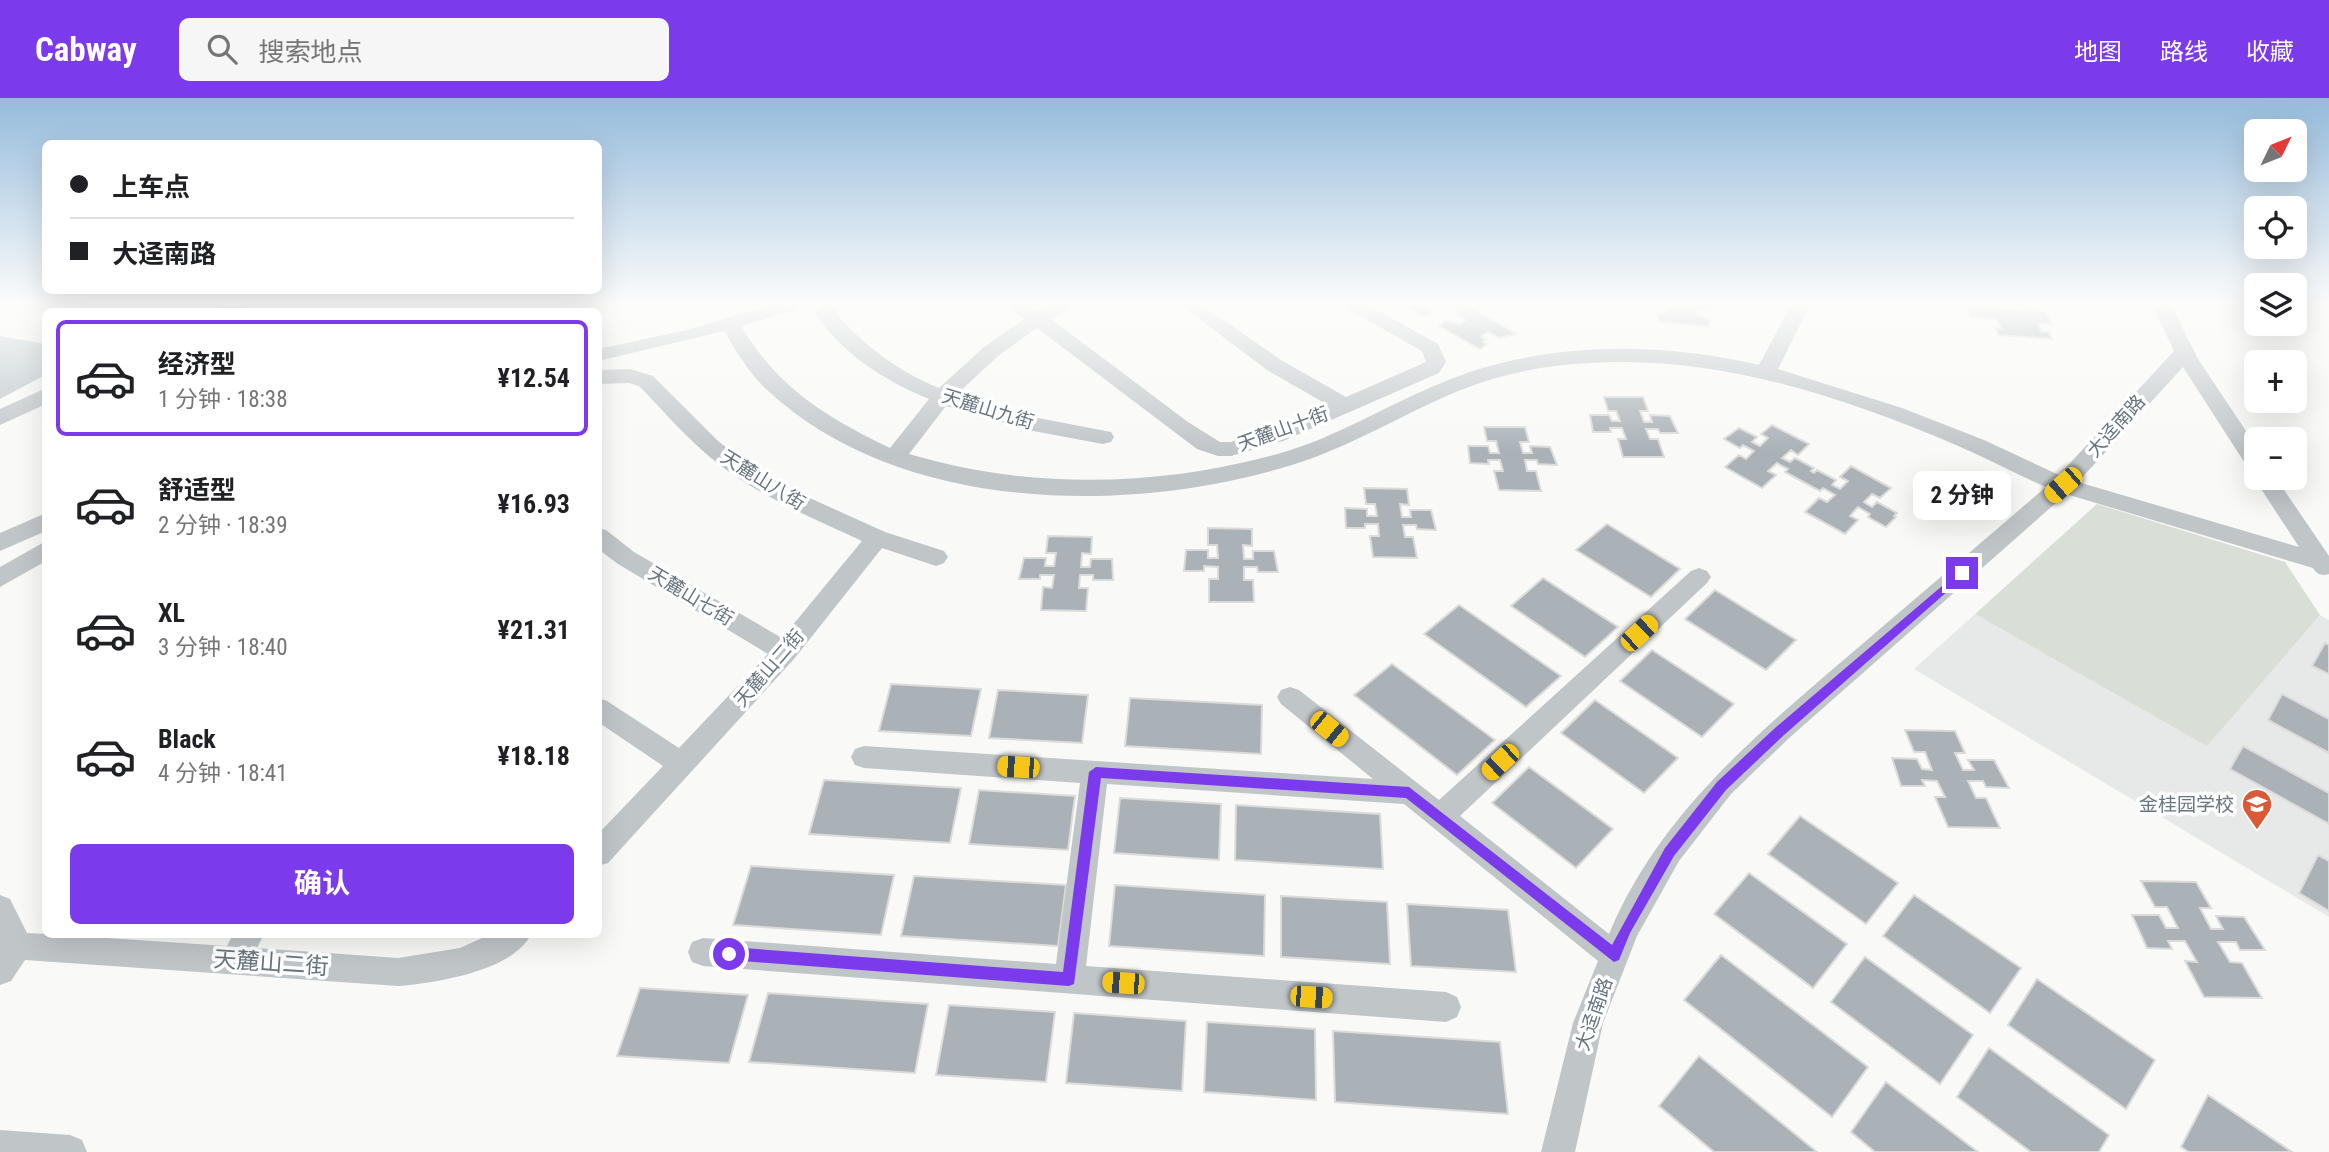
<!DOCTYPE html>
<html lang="zh">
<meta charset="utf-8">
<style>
:root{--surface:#fff;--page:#f6f6f6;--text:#202124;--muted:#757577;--line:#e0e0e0;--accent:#7c3aed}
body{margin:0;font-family:"Roboto Condensed","Noto Sans SC",sans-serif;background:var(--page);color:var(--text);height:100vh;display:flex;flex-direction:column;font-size:26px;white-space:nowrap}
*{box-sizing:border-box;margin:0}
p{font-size:23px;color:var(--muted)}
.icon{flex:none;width:38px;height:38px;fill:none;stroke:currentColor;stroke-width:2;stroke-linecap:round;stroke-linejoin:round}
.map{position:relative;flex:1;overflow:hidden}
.drawer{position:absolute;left:42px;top:210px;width:560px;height:630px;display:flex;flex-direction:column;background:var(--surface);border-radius:10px;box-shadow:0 7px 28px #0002}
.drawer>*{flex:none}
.top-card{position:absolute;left:42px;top:42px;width:560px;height:154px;border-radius:10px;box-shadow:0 7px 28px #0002;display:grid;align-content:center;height:154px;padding:0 28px;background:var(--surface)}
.needle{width:46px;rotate:47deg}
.buttons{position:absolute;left:2244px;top:21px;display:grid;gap:14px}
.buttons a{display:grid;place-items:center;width:63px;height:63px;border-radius:10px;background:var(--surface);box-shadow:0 7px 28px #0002;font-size:35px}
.end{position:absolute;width:32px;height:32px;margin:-16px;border:9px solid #7c3aed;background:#fff;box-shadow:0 0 0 4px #fff}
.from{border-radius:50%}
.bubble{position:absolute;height:49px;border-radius:10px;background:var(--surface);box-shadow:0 7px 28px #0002;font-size:23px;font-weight:700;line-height:49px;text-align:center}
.car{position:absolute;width:21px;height:42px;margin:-21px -10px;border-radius:9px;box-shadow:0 0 5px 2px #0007;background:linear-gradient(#f5c518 24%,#345 0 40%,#f5c518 0 76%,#345 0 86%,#f5c518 0)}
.top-card b{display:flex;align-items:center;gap:24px;height:66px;font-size:26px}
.top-card b+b{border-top:2px solid var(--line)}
.top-card i{width:18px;height:18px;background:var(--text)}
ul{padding:12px 0 0;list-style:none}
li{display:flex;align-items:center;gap:21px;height:116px;margin:0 14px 10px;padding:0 14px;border:4px solid transparent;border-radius:10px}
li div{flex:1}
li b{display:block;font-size:26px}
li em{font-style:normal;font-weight:700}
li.current{border-color:var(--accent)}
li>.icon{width:63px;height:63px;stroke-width:1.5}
.button{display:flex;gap:14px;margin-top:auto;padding:14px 28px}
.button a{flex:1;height:80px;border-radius:10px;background:var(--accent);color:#fff;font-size:28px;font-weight:700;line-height:80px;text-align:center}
header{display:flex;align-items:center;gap:42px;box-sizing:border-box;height:98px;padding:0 35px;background:var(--accent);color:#fff}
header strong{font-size:33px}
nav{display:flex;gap:38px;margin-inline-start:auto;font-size:24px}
.search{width:490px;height:63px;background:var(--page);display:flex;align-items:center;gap:18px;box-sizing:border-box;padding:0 24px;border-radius:10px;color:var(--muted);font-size:26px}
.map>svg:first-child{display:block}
</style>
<header>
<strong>Cabway</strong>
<div class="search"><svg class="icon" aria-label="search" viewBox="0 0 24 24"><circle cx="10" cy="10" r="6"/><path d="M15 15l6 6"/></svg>搜索地点</div>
<nav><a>地图</a><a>路线</a><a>收藏</a></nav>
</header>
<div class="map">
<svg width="2329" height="1054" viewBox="0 0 2329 1054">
<rect width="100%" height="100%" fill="#f9f9f7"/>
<!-- built -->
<path fill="#e7e8e8" d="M1975,516L2207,647L2320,517L2329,522V819L1914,571Z"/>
<!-- green -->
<path fill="#d9ded6" d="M2097,406L2285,464L2320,517L2207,648L1975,516Z"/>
<!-- water -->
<path fill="#bac6ca" d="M0,238L46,246L45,277L0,301Z"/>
<!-- building -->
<g fill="#aab2b7" stroke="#dbdbd9" stroke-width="2">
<path d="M1405,207H1427L1431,210L1427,212L1432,215L1424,219Z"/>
<path d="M1448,207H1465L1517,236L1499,240L1488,234L1481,239L1486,241L1483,244L1487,246L1480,251L1439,228L1446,223L1459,226L1466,222L1455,216L1459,213Z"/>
<path d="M1657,207H1713L1714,209L1709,208V212L1696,211L1697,217L1709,221L1710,229L1658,223L1657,216L1668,214V208Z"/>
<path d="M1965,208L2045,214L2052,226L2037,225L2042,234H2049L2052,241L1999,237L1995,230L2002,231L1997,221L1971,219Z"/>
<path d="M1604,299H1643L1648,313H1640L1644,324H1652L1650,317L1670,318L1678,335H1660L1658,331H1646L1650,341H1658L1664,359H1623L1618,341H1626L1622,330H1610L1611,334H1593L1590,317H1609L1612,323H1620L1616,313H1608Z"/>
<path d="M1772,327L1809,346L1798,357L1791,352L1782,360L1790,364L1795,360L1814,370L1811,373L1814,375L1817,372L1836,382L1832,387L1840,391L1848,383L1840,379L1851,368L1891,390L1880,400L1872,396L1864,404L1872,409L1877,404L1897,415L1894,418L1896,419L1886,429L1868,419L1870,416L1858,409L1850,418L1858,422L1845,436L1805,414L1819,400L1827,404L1835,397L1823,390L1820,393L1785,374L1788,371L1777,365L1768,373L1776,377L1762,390L1725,369L1739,357L1746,361L1754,353L1743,347L1740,350L1724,341L1739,330L1757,339L1752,344L1760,348L1768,340L1761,336Z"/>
<path d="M1484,329H1525L1529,344H1520L1523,355H1532L1530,348L1550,349L1557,367L1538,366L1537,362H1525L1527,373H1536L1541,393L1499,392L1494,373H1503L1500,362H1488L1489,366L1470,365L1468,348H1488L1490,355H1499L1496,343H1487Z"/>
<path d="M1364,390L1407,391L1409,407L1400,406L1402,419H1411L1410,412H1431L1436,432L1417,431L1416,427H1403L1405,439H1413L1417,460L1373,459L1370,438H1379L1378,426H1365V430H1346L1345,410L1367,411V418H1377L1375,406H1366Z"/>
<path d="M1607,426L1680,471L1651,499L1576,452Z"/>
<path d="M1208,430L1252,431V448L1243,447L1244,461H1253V453H1274L1278,474H1258L1257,469H1244V482H1253L1254,504H1209V481H1218V469L1204,468V473H1184L1186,452H1208V460H1218L1217,447H1208Z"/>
<path d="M1048,438L1092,439L1091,456L1082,455L1081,469H1090L1091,461H1112L1113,482H1093V477H1080L1079,490H1088L1086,513L1041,512L1043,489L1052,490L1054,477H1040V481H1019L1024,460H1046L1045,468H1054L1056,455H1046Z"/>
<path d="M1543,480L1618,529L1585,559L1511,508Z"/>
<path d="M1715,492L1796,542L1766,572L1685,521Z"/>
<path d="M1459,507L1561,578L1526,609L1424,536Z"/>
<path d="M2325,545L2329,547V576L2312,568Z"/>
<path d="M1652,552L1734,606L1702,639L1620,583Z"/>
<path d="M1392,566L1495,642L1457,677L1354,597Z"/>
<path d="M891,586L981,591L971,638L879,633Z"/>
<path d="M998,592L1088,597L1082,645L989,640Z"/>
<path d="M2282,596L2329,621V655L2268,622Z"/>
<path d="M1130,600L1262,607L1261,656L1125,648Z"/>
<path d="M1595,602L1678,660L1644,695L1561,635Z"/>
<path d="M1905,632L1955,633L1965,655H1955L1963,672H1974L1968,662H1994L2009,690L1986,689L1983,683H1968L1976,700H1986L2000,730L1948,729L1935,699H1945L1937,683L1922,682L1925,688H1901L1892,660L1917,661L1922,671L1932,672L1925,654H1914Z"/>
<path d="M2243,648L2329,695V726L2230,671Z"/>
<path d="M1529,669L1613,731L1576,770L1492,705Z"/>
<path d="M824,682L961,690L950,745L809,736Z"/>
<path d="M979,692L1075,698L1068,752L969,746Z"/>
<path d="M1120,700L1221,706L1219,762L1114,755Z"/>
<path d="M1236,707L1380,716L1383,771L1235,762Z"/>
<path d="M1800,718L1898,785L1866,826L1768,756Z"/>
<path d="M2318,757L2329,763V813L2299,795Z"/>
<path d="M751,768L894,777L881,837L733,827Z"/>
<path d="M1749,775L1847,846L1813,890L1714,816Z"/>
<path d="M914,778L1066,787L1058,848L901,838Z"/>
<path d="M2141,783L2196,784L2211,810H2200L2211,831H2223L2216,818L2244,819L2265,852H2240L2236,844H2218L2230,864L2242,865L2262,900L2204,899L2185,863L2197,864L2185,843H2168L2172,851L2147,850L2132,817H2159L2166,830H2178L2167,809H2155Z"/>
<path d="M1115,787L1265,797L1264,858L1109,848Z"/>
<path d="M1914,797L2021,870L1990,915L1883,838Z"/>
<path d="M1281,798L1387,804L1390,866L1281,859Z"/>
<path d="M1407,806L1508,812L1516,874L1411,868Z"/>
<path d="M1721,857L1868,969L1832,1019L1684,902Z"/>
<path d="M1865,859L1973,937L1940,986L1831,904Z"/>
<path d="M2037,881L2155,962L2126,1011L2008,927Z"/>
<path d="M640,890L748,897L729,965L617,958Z"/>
<path d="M768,895L928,906L915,975L749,964Z"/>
<path d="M949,907L1055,914L1046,984L936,977Z"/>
<path d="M1074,915L1186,923L1182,993L1066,985Z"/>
<path d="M1207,924L1315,931L1316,1002L1204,994Z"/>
<path d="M1333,933L1500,944L1508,1016L1335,1004Z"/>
<path d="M1989,950L2109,1037L2099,1054H2031L1957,999Z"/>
<path d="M1699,958L1817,1054H1714L1659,1008Z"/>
<path d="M1886,984L1978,1054H1875L1851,1034Z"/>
<path d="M2208,997L2292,1054H2189L2181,1049Z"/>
</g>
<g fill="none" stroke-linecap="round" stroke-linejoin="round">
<!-- minor -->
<g fill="#c0c5c8" fill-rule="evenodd">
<path d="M221,207H245L237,214H212Z"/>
<path d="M770,207H799L796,211L741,228C779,291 826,319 890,350L929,301C885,283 844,257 816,217L820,207H838L836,216C866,249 898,273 939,290L984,249L1024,221L1006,207H1028L1038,213L1049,207H1071L1069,211L1051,221L1188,324L1220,344H1231L1267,333L1328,307L1267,272L1181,207H1202L1281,262L1346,299L1426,264L1422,253L1348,211L1346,207H1368L1438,246L1446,264L1439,275L1283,343L1231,358H1218L1197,351L1037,230L998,258L956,297L1028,318L1111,334L1114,339L1111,344L1103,346L1028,332L946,308L909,356C1030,392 1159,389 1281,355C1337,339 1387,307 1441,285C1540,243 1656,243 1759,267L1791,207H1810L1778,271L1902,310L1984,342L2059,377L2174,253L2152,207H2171L2198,261L2256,348V372L2248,370L2183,269L2078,384L2299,449L2254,380L2256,377V380H2276L2329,458V476C2322,478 2317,477 2313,470L2066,396L1788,641L1731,696L1679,763L1637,838L1603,925L1575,1054H1541L1573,925L1598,863L1404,706L1107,686L1086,868L1446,894L1457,899L1461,909L1457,919L1446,924L703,868L692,864L688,854L692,844L703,840L1056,866L1080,685L864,670L855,667L851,659L855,651L864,648L1373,681L1281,606L1277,599L1281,592L1290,589L1299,592L1439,702L1691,473L1699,470L1707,473L1711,479L1707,485L1460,718L1609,836C1659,716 1757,636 1853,554C1917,499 1982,444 2046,389C2016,376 1986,360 1956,347C1840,298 1717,257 1590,265C1544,267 1500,276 1458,293C1403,316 1352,348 1295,366C1130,418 899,416 766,291C749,275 736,253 724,233L598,263V251L687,232Z"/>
<path d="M630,271L653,278L718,343L752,369L792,392L885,434L944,453L948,459L944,465L936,468L882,450L794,561L608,765L598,768V736L663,668L598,624V600L607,603L679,650L768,556L618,466L598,451V430L606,432L634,454L782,540L862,443C806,417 749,394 703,353C680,333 660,309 639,288L629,285L598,286V272Z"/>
<path d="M46,290V306L0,327V311Z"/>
<path d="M46,415V433L0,453V435Z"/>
<path d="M46,443V463L0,489V469Z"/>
<path d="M0,797L10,801L27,835L46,836L227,848L233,836H264L257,850L398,860L460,850L491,836H531C514,873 434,885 398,888L25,862L11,883L0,887Z"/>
<path d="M0,1032L70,1037L82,1042L87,1054H0Z"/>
</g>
</g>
<!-- sky -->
<linearGradient id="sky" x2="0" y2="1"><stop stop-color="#95bbdc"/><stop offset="0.58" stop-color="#fcfcfb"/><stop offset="1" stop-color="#fcfcfb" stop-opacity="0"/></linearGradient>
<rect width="2329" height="354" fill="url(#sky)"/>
<!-- route -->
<path fill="#7c3aed" d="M1962,471L1965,472V478L1784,637L1726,692L1674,758L1630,835L1619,862L1614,864L1406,700L1101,680L1074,886L1069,888L729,862L722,856L729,849L1063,874L1089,674L1096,669L1409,689L1612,847L1665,750L1717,684L1775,630Z"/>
<!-- icons -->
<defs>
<g id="school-pin" transform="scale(1.575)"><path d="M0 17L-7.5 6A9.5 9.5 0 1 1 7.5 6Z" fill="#db5935" stroke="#fff"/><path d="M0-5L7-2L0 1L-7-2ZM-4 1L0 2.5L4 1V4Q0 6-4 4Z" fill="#fff"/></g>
</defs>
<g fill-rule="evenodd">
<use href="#school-pin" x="2257" y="706"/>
</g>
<g text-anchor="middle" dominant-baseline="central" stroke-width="7" stroke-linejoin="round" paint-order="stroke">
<!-- street labels -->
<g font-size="19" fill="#667580" stroke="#fff">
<text transform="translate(988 311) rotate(17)">天麓山九街</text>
<text transform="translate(2116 328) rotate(-48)">大迳南路</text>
<text transform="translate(1283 331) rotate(-20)">天麓山十街</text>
<text transform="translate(763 382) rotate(32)">天麓山八街</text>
<text transform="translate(691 498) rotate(31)">天麓山七街</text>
<text transform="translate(769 570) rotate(-49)">天麓山二街</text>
<text transform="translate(1594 916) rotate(-71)">大迳南路</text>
</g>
<!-- poi labels -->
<g font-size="19" fill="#667580" stroke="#fff" text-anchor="end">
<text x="2234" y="706">金桂园学校</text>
</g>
<!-- near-street labels -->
<g font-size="23" fill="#667580" stroke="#fff">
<text transform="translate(271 865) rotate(4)">天麓山二街</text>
</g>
</g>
</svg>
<div class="buttons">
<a><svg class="needle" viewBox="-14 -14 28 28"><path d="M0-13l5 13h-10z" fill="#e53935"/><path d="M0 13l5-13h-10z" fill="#757577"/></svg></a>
<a><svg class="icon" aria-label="locate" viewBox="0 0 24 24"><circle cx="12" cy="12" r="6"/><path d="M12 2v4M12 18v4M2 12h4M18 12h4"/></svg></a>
<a><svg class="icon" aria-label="layers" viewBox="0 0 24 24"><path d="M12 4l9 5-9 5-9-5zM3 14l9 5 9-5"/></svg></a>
<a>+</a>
<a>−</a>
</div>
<i class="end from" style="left:729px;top:856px"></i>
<i class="end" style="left:1962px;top:475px"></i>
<div class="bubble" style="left:1913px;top:373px;width:98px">2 分钟</div>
<i class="car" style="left:2063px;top:387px;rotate:229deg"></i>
<i class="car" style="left:1639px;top:535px;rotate:47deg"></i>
<i class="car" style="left:1329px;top:631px;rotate:129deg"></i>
<i class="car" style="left:1500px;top:664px;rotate:227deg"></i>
<i class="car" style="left:1018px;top:669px;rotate:274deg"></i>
<i class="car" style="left:1123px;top:885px;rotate:274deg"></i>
<i class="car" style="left:1311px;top:899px;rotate:94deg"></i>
<div class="top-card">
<b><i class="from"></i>上车点</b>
<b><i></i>大迳南路</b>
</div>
<section class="drawer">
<ul>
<li class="current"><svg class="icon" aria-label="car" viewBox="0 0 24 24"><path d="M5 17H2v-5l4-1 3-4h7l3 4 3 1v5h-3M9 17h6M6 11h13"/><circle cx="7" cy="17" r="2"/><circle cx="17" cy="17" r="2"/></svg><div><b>经济型</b><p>1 分钟 · 18:38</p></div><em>¥12.54</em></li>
<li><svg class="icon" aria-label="car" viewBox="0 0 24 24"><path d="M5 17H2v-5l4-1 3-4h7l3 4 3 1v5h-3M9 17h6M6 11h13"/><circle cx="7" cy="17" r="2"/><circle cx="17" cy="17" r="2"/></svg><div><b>舒适型</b><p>2 分钟 · 18:39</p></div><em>¥16.93</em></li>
<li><svg class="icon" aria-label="car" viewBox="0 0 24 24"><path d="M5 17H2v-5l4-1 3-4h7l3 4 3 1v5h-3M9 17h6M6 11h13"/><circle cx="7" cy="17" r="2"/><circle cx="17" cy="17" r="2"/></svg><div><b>XL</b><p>3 分钟 · 18:40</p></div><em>¥21.31</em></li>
<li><svg class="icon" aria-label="car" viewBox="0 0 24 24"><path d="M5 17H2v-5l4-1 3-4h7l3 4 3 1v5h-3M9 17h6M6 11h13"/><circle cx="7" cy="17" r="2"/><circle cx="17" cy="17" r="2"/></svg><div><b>Black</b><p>4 分钟 · 18:41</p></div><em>¥18.18</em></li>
</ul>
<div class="button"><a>确认</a></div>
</section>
</div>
